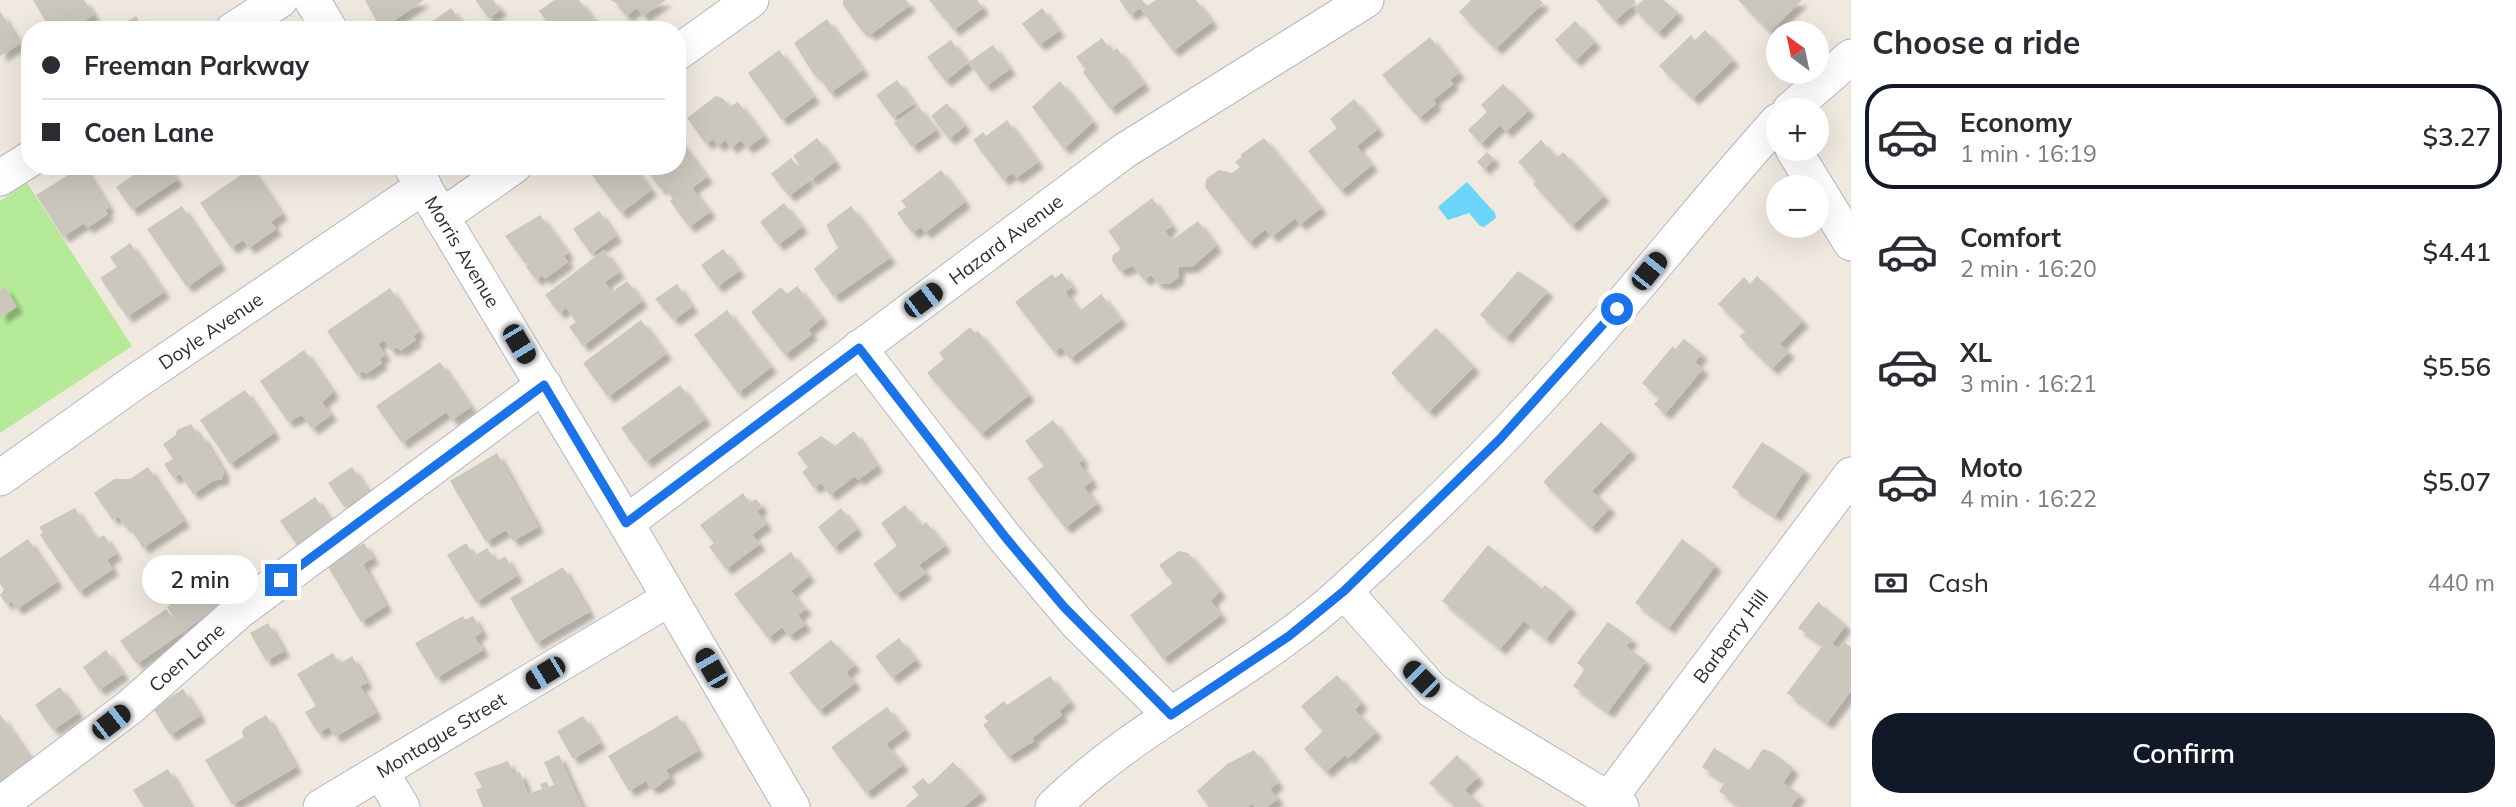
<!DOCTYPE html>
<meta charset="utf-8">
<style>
:root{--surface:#fff;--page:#f2f2f3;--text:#2b2b33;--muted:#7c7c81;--line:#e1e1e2;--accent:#111827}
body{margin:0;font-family:Mulish,sans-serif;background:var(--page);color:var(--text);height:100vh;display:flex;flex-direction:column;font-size:26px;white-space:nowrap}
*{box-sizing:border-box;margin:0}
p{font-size:23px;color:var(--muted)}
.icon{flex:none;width:38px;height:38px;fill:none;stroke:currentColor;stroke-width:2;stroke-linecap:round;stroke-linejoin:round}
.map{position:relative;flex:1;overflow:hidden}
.drawer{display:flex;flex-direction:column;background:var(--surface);width:665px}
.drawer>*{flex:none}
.banner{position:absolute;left:21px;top:21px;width:665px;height:154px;border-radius:28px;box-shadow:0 7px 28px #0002;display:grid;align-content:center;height:154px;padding:0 21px;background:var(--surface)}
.needle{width:46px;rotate:327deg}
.buttons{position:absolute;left:1766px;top:21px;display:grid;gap:14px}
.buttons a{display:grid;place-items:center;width:63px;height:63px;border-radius:50%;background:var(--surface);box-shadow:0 7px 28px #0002;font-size:35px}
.end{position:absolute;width:32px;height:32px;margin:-16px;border:9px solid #1a73e8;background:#fff;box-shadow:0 0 0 4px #fff}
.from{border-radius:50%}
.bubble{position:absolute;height:49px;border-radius:24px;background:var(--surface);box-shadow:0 7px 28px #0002;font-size:23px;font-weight:600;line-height:49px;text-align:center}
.car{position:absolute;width:21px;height:42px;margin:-21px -10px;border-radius:9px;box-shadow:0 0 5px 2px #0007;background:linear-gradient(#222 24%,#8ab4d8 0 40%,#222 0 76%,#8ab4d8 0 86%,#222 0)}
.banner b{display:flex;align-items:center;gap:24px;height:66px;font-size:26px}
.banner b+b{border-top:2px solid var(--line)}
.banner i{width:18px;height:18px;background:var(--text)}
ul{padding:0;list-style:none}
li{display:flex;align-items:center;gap:21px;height:105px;margin:0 14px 10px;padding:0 7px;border:4px solid transparent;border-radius:28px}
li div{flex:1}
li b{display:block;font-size:26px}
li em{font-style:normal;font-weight:600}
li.current{border-color:var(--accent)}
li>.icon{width:63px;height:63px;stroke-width:1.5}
h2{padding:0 21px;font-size:32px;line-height:84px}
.pay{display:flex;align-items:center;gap:18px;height:77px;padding:0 21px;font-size:26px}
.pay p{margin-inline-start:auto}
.cta{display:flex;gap:14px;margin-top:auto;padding:14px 21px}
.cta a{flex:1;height:80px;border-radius:28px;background:var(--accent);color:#fff;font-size:28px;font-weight:600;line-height:80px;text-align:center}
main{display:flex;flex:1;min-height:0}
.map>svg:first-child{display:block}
</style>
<main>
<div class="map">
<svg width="1851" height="807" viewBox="0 0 1851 807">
<defs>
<filter id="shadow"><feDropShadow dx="6" dy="6" stdDeviation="2" flood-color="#0004"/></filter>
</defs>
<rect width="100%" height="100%" fill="#f0e9df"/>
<!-- green -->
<path fill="#b4ea98" d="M27,183L132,346L0,433V201Z"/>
<!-- water -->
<path fill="#6bd4f9" d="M1467,182L1495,213L1496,218L1484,227L1480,226L1469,213L1448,220L1438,207Z"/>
<!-- building -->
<g fill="#cbc7bd" filter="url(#shadow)">
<path d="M33,0H84L94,15L70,30H51Z"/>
<path d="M365,0H424L388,25L377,22Z"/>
<path d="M475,0H493L501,10L489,18Z"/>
<path d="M554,0H579L601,30H553L539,11Z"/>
<path d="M610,0H666L643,16L637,8L626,16L616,3Z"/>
<path d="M843,0H906L910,5L870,35L866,30L863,32L843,5Z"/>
<path d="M929,0H977L983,8L954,30Z"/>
<path d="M1119,0H1142L1147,6L1156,0H1196L1212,22L1173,51L1140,8L1130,15Z"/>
<path d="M1471,0H1540L1543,3L1496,49L1459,12Z"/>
<path d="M1596,0H1634L1636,2L1615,21Z"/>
<path d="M1643,0H1664L1678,13L1658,33L1634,9Z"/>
<path d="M1738,0H1802L1770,32Z"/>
<path d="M451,8L460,21L447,30H420Z"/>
<path d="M1042,8L1059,31L1039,45L1022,24Z"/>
<path d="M0,11L20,44L0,56Z"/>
<path d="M136,16L144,30H112Z"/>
<path d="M827,19L863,70L830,93L818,75H814L794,43Z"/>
<path d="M1575,21L1595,42L1575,61L1555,40Z"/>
<path d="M1705,30L1733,60L1693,99L1659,66L1691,35L1695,40Z"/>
<path d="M1430,37L1459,73L1450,80L1453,84L1433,100L1436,104L1419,118L1382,75Z"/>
<path d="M1102,38L1112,52L1117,48L1144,84L1110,109L1083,72L1086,70L1076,57Z"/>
<path d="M951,40L968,63L945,81L927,57Z"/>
<path d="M993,45L1010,69L986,86L969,62Z"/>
<path d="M779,50L814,97L782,120L748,73Z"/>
<path d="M897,80L914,104L893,118L876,95Z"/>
<path d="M1060,81L1093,122L1064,149L1032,107Z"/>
<path d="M1503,84L1529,110L1506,132L1500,125L1481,144L1468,130L1487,112L1481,105Z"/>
<path d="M716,96L722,98L730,107L738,102L764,136L747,148L741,140L731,148L725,140L718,146L713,139L706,144L687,118Z"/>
<path d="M1354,99L1378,129L1357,146L1372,165L1341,191L1308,151L1337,128L1330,119Z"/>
<path d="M947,103L965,126L949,139L931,116Z"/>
<path d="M918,106L936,130L912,147L894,123Z"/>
<path d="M1007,120L1038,162L1016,178L1012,173L1003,180L973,140L983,132L986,136Z"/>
<path d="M677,137L707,177L692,188L710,212L689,227L670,201L673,199L664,187L661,189L645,169L677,166Z"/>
<path d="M817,138L835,162L811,180L793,156Z"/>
<path d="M1264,138L1321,208L1300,225L1295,218L1272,237L1265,229L1249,243L1205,187L1207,178L1219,170L1232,173L1240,167L1235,162L1242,157L1240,155Z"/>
<path d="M1541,140L1557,158L1563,152L1604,196L1572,226L1533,184L1536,181L1518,162Z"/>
<path d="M1487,152L1494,159L1484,169L1477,162Z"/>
<path d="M791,158L809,181L789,196L771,174Z"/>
<path d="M83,166L109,207L105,210L108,214L87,228L84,223L63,237L36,195Z"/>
<path d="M147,166H167L177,180L132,210L116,187Z"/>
<path d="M593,166H633L651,190L621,213L592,175L590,169Z"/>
<path d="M251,168L282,214L271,222L276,229L249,248L243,240L231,248L200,203Z"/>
<path d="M941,170L965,202L925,233L921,227L912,233L897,213L906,207L901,201Z"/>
<path d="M1152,198L1172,226L1165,231L1172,240L1198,221L1216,246L1192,267H1179L1178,278L1169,284L1157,283L1151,275L1144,280L1133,266L1120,271L1112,261L1113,255L1121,249L1108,231Z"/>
<path d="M784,203L802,227L778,245L760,222Z"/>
<path d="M182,206L220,264L187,287L147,229Z"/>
<path d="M851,206L890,258L834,297L814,269L838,248L826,225Z"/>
<path d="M599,211L616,236L591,254L573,229Z"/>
<path d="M540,215L568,253L564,256L568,262L545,279L542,275L536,280L526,267L530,264L525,263L505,236Z"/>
<path d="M130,243L164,292L127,317L100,278L117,267L110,257Z"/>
<path d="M723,249L739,271L717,287L701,265Z"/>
<path d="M604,250L619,272L605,282L612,292L627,281L642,301L583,346L569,327L576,322L566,308L559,313L545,295Z"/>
<path d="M1518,271L1548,291L1506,338L1480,315Z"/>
<path d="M1062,273L1072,287L1065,292L1080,311L1101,294L1121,320L1070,359L1061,347L1054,352L1015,302L1052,274L1055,278Z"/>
<path d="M1757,276L1803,321L1780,344L1789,352L1772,369L1739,336L1746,331L1718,304L1744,277L1750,284Z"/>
<path d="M677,284L692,307L674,320L655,299Z"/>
<path d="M797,286L822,318L808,330L812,334L785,355L751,312L781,287L787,294Z"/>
<path d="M5,287L17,307L0,318V290Z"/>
<path d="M390,288L419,332L413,336L416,340L400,351L397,347L391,351L384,340L378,344L385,355L379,359L382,363L366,374L363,371L357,375L327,331Z"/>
<path d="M727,310L771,367L738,393L694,335Z"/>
<path d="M641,320L666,354L608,397L583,363Z"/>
<path d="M970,327L975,333L978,331L1029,395L981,434L927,373L944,359L939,353Z"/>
<path d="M1436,328L1474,367L1429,412L1391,373Z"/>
<path d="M1684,339L1702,354L1695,362L1703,369L1665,414L1654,404L1660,398L1642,383L1673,346L1675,349Z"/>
<path d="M304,350L333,392L322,402L331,415L312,429L302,415L288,422L260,381Z"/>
<path d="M440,362L471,407L452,420L446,412L402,443L376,406Z"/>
<path d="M680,385L705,419L646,462L621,428Z"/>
<path d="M245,390L274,433L230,464L200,420Z"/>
<path d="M1053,420L1083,460L1079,463L1092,481L1084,487L1097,504L1065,528L1027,478L1044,466L1025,441Z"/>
<path d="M1601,422L1631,451L1592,491L1610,508L1591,528L1543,482Z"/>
<path d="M191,424L199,436L201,434L224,472L222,479L213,481L193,494L180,474L173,478L164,464L173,459L163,444L176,435L177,430Z"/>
<path d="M854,431L877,466L858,480L855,476L830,495L821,483L814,488L802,472L808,467L797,453L821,436L835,446Z"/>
<path d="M1762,442L1805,470L1775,516L1732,487Z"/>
<path d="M497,453L538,527L513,541L506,530L486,542L450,481Z"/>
<path d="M148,467L184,521L143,548L128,525L125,527L118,516L113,520L94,493L114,479H130Z"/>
<path d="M352,467L369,492L345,508L328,483Z"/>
<path d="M743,493L750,503L756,499L762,507L757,511L766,524L752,535L760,544L726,569L709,547L714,543L700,525Z"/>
<path d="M315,497L331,521L297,545L280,521Z"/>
<path d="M905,505L921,526L926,522L945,546L919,565L926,573L896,595L873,564L897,546L881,523Z"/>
<path d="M75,508L88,528L98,539L104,535L116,554L107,560L113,569L79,592L40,535L43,533L39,527Z"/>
<path d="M841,508L857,529L834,548L818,527Z"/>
<path d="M28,539L57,582L17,609L11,601L6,604L0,595L4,590L0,584V558Z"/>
<path d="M1682,539L1716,565L1669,628L1635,603Z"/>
<path d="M364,543L373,558L363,564L386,606L361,622L327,565Z"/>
<path d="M466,543L474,556L487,548L496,562L505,556L517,576L476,602L447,555Z"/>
<path d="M1488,545L1542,589L1545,585L1571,607L1546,639L1524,621L1500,649L1442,601Z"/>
<path d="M1179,551L1188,553L1220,591L1211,601L1221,615L1163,659L1130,615L1173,583L1159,565Z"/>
<path d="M791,552L809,576L791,591L806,609L798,615L805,625L789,636L782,627L768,638L734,594Z"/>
<path d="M563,567L589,612L536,643L510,598Z"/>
<path d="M212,575L230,599L184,631L167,607Z"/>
<path d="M1818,602L1846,625L1832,644L1839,649L1844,642L1851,647V691L1827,723L1787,693L1823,645L1798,628Z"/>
<path d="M166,609L183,632L137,664L120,641Z"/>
<path d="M463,616L465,620L473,616L482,632L475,637L483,650L436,678L415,643Z"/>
<path d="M1608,622L1632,639L1626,646L1646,661L1608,712L1573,686L1585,669L1577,663Z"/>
<path d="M268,623L284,651L266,661L250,633Z"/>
<path d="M899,638L916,660L892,678L875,656Z"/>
<path d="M831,640L855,665L846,672L855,683L819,711L789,673Z"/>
<path d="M106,650L123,674L99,690L83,667Z"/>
<path d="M333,653L339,664L352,656L367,683L360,686L376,713L335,737L329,727L318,733L305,712L316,706L297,674Z"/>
<path d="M1337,675L1362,703L1355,710L1376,732L1348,758L1345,755L1326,772L1304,749L1323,731L1301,706Z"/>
<path d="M1050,676L1070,702L1059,711L1062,715L1032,738L1034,741L1008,757L983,725L988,721L984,717L1004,701L1007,705Z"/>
<path d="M60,687L78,713L53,730L35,705Z"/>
<path d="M183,689L200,716L170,735L153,708Z"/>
<path d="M887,707L905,730L886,744L903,765L866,793L831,747Z"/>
<path d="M0,714L37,768L0,793Z"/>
<path d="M266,715L296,767L232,805L205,760L244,737L242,733L244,728Z"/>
<path d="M677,715L698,751L666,770L670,777L657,787L650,788L646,781L629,791L608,756Z"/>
<path d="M583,716L600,743L573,759L557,731Z"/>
<path d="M1714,748L1749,770L1763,749L1772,752L1793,768L1783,783L1800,794L1791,807H1739L1719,791L1725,782L1702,767Z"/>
<path d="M1254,750L1278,783L1270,789L1278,799L1267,807H1255L1252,804L1247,807H1209L1197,791L1227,764Z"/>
<path d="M559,755L582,807H483L476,790L482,787L474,773L508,761L513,774L520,772L528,794L542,789L540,784L547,782L549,787L554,785L544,762Z"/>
<path d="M1457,755L1478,777L1465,790L1482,807H1456L1429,783Z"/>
<path d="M953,762L981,793L964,807H905L919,795L912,787L923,778L929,785Z"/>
<path d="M168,769L191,807H144L133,790Z"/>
</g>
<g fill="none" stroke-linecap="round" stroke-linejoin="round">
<!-- minor casing -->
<g stroke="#b3b6c2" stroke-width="37">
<g id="minor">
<path d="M312,0L330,30"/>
<path d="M233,30L280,0"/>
<path d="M677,53L751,0"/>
<path d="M1790,110L1851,57"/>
<path d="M1793,149L1851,243"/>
<path id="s1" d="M411,166L626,523L792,807"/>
<path d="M0,178L30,159"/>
<path d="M441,217L514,166"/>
<path d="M859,348L1005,538L1078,624L1171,715"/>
<path id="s2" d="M0,478L135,382L424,186"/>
<path id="s3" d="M626,523L1124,151L1366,0"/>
<path d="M1344,591L1432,690L1472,717L1621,807"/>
<path d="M381,772L402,807"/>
<path id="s4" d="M1609,799L1851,475"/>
<path id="s5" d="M0,805L130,707L239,611L544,385"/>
<path id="s6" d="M321,807L670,598"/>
<path d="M1053,807C1140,721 1255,673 1345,590C1429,514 1512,432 1586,346C1651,272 1712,194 1778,121"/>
</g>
</g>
<!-- minor -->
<use href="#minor" stroke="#fff" stroke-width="35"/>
</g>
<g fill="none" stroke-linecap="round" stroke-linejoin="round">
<!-- route -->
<path stroke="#1a73e8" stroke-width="9" d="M281,580L544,385L626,523L859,348L1006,538L1064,607L1171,715L1289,636L1344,591L1499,440L1617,309"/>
</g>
<g text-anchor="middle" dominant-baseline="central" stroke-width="5" stroke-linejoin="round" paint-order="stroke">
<!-- street labels -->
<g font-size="19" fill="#2d2d2d" stroke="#fff">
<text stroke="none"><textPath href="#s3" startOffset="474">Hazard Avenue</textPath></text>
<text stroke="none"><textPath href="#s1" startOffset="100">Morris Avenue</textPath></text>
<text stroke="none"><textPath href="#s2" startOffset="257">Doyle Avenue</textPath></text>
<text stroke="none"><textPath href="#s4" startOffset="203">Barberry Hill</textPath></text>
<text stroke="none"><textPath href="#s5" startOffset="238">Coen Lane</textPath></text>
<text stroke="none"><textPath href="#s6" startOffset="140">Montague Street</textPath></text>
</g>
</g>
</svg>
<div class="buttons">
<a><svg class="needle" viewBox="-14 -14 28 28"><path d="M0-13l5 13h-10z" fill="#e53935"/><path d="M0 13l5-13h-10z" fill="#7c7c81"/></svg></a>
<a>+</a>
<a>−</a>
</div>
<i class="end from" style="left:1617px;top:309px"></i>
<i class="end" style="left:281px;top:580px"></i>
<div class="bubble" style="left:142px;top:555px;width:116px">2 min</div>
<i class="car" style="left:1649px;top:271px;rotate:39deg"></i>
<i class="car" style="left:923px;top:300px;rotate:53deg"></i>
<i class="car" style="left:519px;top:344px;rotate:149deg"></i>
<i class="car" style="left:711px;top:668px;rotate:330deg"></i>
<i class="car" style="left:545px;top:673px;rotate:239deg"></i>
<i class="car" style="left:1421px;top:679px;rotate:315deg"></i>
<i class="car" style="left:111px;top:722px;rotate:52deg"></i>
<div class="banner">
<b><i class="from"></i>Freeman Parkway</b>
<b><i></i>Coen Lane</b>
</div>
</div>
<section class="drawer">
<h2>Choose a ride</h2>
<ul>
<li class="current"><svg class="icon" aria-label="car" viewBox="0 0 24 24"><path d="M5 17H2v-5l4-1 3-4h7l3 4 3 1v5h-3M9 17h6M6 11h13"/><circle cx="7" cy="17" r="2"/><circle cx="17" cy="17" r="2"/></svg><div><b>Economy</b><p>1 min · 16:19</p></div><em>$3.27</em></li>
<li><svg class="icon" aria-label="car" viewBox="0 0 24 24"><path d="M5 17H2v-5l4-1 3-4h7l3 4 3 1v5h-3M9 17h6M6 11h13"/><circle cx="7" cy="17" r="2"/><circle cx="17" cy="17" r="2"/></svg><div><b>Comfort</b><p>2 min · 16:20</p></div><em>$4.41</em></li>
<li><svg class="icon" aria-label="car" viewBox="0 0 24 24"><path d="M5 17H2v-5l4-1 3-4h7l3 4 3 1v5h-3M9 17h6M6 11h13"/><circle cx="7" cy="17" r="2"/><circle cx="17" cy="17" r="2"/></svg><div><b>XL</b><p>3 min · 16:21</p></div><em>$5.56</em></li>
<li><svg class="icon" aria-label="car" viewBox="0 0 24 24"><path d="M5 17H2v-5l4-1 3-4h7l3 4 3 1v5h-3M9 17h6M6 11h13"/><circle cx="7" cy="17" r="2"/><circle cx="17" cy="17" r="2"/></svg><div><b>Moto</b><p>4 min · 16:22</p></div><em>$5.07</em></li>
</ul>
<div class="pay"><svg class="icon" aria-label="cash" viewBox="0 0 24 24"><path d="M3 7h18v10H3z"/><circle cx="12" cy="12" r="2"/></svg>Cash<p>440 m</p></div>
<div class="cta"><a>Confirm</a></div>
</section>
</main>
